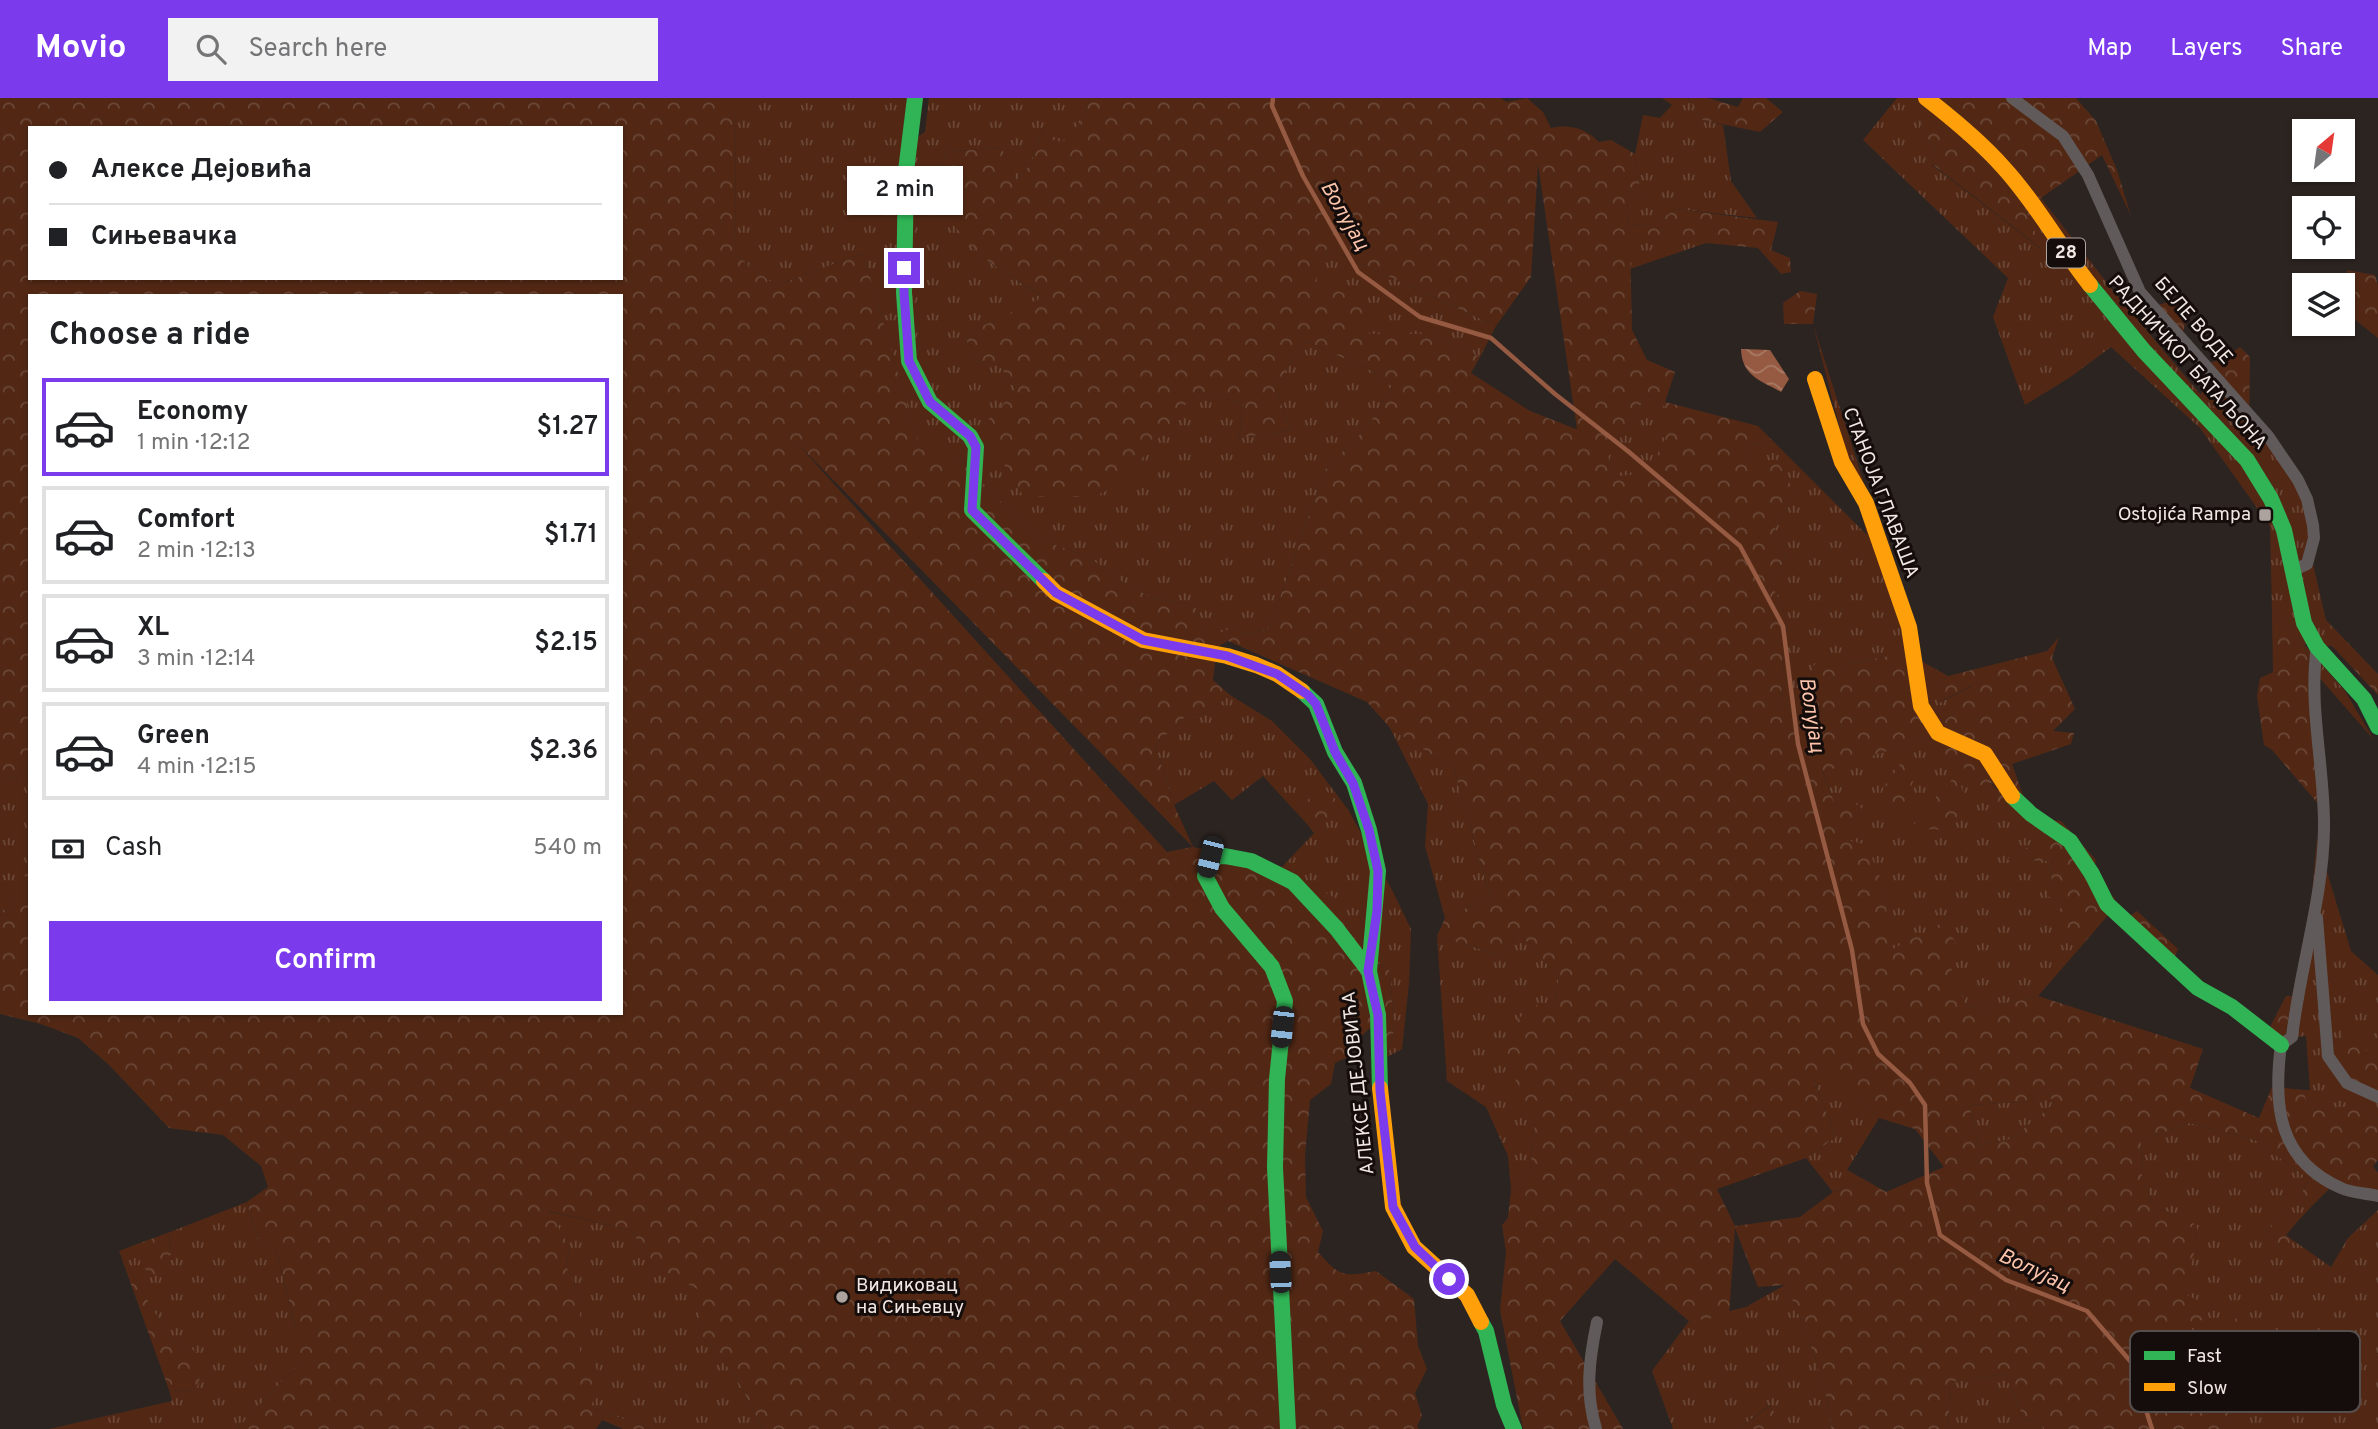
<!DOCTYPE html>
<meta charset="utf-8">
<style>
:root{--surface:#fff;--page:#f2f2f2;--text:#202124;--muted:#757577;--line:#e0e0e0;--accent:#7c3aed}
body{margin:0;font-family:Overpass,sans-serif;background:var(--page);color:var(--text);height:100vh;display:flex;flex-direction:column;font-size:26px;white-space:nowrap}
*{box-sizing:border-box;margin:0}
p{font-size:23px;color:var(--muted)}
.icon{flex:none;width:38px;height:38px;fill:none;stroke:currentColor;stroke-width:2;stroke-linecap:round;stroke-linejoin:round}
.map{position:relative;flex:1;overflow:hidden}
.panel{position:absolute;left:28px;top:196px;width:595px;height:721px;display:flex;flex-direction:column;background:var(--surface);border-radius:0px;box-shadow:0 2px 5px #0004}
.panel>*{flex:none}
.top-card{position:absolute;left:28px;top:28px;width:595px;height:154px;border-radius:0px;box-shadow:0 2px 5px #0004;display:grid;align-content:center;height:154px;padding:0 21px;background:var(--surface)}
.needle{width:46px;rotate:29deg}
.controls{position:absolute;left:2292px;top:21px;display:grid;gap:14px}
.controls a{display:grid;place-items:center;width:63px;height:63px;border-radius:0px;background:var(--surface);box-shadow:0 2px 5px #0004;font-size:35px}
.end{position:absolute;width:32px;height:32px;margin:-16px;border:9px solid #7c3aed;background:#fff;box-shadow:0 0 0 4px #fff}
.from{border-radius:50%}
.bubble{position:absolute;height:49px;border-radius:0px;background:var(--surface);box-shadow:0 2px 5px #0004;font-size:23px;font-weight:600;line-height:49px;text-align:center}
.car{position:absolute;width:21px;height:42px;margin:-21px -10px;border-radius:9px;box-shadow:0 0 5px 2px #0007;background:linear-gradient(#222 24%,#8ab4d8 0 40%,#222 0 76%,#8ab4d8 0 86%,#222 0)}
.top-card b{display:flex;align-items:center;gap:24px;height:66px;font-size:26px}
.top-card b+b{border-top:2px solid var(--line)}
.top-card i{width:18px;height:18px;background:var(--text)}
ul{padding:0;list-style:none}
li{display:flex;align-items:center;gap:21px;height:98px;margin:0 14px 10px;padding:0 7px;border:4px solid var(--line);border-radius:0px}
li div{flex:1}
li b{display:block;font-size:26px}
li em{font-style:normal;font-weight:600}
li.current{border-color:var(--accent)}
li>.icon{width:63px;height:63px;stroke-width:1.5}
h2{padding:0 21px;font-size:32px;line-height:84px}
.pay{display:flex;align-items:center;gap:18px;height:77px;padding:0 21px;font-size:26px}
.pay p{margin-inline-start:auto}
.cta{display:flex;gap:14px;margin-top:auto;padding:14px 21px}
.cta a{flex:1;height:80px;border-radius:0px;background:var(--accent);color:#fff;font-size:28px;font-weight:600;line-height:80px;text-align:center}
header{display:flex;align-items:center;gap:42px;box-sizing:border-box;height:98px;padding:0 35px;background:var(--accent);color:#fff}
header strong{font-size:33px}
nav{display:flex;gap:38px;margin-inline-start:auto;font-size:24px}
.search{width:490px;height:63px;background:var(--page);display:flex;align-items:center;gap:18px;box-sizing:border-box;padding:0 24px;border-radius:0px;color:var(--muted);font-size:26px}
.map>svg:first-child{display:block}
</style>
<header>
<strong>Movio</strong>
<div class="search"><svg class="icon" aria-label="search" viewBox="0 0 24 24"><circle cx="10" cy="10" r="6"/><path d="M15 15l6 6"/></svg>Search here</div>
<nav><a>Map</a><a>Layers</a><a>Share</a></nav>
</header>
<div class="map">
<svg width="2378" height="1331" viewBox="0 0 2378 1331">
<defs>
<pattern id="grass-tufts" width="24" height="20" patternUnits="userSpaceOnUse" patternTransform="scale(1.75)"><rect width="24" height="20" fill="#522815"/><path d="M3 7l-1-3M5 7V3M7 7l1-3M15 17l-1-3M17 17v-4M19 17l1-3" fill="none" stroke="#6b4737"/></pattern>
<pattern id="forest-crowns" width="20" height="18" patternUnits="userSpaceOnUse" patternTransform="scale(1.75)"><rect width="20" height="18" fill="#522815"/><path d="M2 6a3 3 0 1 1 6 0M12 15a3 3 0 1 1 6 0" fill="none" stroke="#6b4737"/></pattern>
<pattern id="water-waves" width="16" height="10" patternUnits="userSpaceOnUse" patternTransform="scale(1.75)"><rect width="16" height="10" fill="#955a41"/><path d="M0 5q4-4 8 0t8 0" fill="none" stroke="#a97a65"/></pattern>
</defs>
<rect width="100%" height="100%" fill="#2c2421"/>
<!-- grass -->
<g fill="url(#grass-tufts)">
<path d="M736,0H914V42L925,34L929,0H1084L1087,17L1061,46L1043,29L1031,66L1016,83L1001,49L947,54L931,93L983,160L1044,200L968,235L967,260L999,267L1016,292L1165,329L1197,292L1243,306L1239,340L1291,332L1275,290L1305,243L1368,271L1393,286L1368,328L1325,372L1269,531L1249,537L1233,530L1209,539L1194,507L1152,500L1123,484L1087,458L1043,443L1004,407L961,362L920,352L863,155L776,188L735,156Z"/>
<path d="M1662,0H1688L1702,22L1723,27L1731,83L1757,120L1676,111L1654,126L1629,128L1627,100L1641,98L1635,56L1643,17L1660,20L1672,7Z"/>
<path d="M1897,0H1910L1928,11L1920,30L1935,50L1932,67L2041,151L2023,107L2041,100L2115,195L2201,297L2248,338L2249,307L2314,407L2313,466L2332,548L2304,546L2345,593L2374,642L2310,569L2304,545L2272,515L2270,428L2200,330L2111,249L2069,280L2025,307L1993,219L2008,180L1863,42Z"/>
<path d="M1630,145H1706L1630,171Z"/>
<path d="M1327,150L1496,228L1480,259L1431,236H1369L1315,183Z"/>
<path d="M1813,226L1921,563L1948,578L1939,587V605L1972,588L1977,592L1945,623L1963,665L2001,694L2026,706L2049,722L2028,749L2008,761L2049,763L2052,783L2049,798L2063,806L2051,828L2078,852L2038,898L1984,911L1965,906L1950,870L1888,854L1885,792L1829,738L1862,711L1835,708L1823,673L1924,641L1888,558L1845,567L1812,571L1825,636L1815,637L1798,615L1781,607L1783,552L1787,530L1783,509L1770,484L1786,460L1773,435L1795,395L1747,368L1746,349L1772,342L1867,437Z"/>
<path d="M1647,295L1677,318L1648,376L1610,379L1607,350L1625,335Z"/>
<path d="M1230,597L1272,623L1310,661L1349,713L1393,794L1411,831L1409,885L1402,951L1387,959L1394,932L1390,873L1361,855L1282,769L1314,735L1307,726L1348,713L1321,689L1296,714L1263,678L1232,702L1214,683L1174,707L1155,647L1184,620L1209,613Z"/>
<path d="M1390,630L1454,671L1490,799L1445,820L1425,748L1428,706Z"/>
<path d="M30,668C30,700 34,753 25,783C21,795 9,810 0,819V682L20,678Z"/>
<path d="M2317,741L2351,853L2378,877V1021L2358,1008L2306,1012L2304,992H2310L2306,938L2285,940L2292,898L2310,816Z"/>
<path d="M1518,834L1559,879L1554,909L1518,973L1535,1025L1530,1071L1511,1092L1508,1058L1486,1009L1447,983L1437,838L1503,858Z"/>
<path d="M1828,972L1879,1020L1847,1072L1867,1083L1833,1094L1806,1060L1836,1039L1813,980Z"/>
<path d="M2046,994L2055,1005L2011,1041L1979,1047L1969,1007L2022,1004Z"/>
<path d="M2189,1025L2255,1042L2309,1081L2302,1094L2312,1108L2297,1124L2285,1114L2266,1133L2281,1150L2294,1143L2331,1169L2348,1140L2378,1112V1331H2221C2231,1312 2249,1306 2235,1283L2218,1285L2215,1299L2203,1296C2195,1275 2182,1216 2185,1194C2188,1172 2195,1152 2197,1130L2169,1114L2154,1111L2142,1079L2141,1043Z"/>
<path d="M247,1104L257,1140L276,1151L303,1261L237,1331H49L172,1303L169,1292L196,1293L189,1248L172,1244L119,1153L140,1145V1167L171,1156L170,1134Z"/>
<path d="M547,1113L633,1133L648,1164L698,1191L700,1236L736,1279L763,1331H650L591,1309L580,1265V1204L567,1169L569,1148Z"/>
<path d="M1785,1187C1803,1223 1816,1259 1826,1298C1828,1309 1832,1320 1831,1331H1781L1770,1307L1738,1331H1673L1652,1273L1689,1223L1746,1209Z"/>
<path d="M2005,1276L2024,1321L2040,1324L2043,1331H1948L1950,1284Z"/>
</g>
<!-- forest -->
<g fill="url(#forest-crowns)" fill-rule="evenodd">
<path d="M0,0H736L735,156L776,188L863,155L920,351L961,362L1004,407L1043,443L1087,458L1123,484L1152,500L1194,507L1209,538L1233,530L1249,537L1269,531L1325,372L1368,328L1393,286L1368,271L1305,243L1275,290L1291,332L1239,340L1243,306L1197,292L1123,384L1094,399H1024L981,329L1016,292L999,267L966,260L968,235L1043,199L983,160L958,134L931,93L947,54L1001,49L1017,82L1031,66L1043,29L1061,45L1087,17L1084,0H1500L1507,4L1527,0L1543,14L1551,30C1569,26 1585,30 1599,44L1611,42L1635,56L1641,98L1627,100L1629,128L1654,126L1676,111L1778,124L1771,152L1790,160L1791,174L1781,176L1758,150L1706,145H1630L1632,232L1647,262L1675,274L1665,304L1758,328L1772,342L1746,349L1747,367L1776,361L1795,395L1773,435L1786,460L1770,484L1783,509L1787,530L1783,552L1781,607L1798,615L1815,636H1825L1812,571L1819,560L1845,567L1888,558L1911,569L1928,630L1924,641L1823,674L1835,707L1849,700L1862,711L1843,728L1848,742L1867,747L1885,792L1889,853L1944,824L1958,849L1951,870L1965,906L1984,911L2038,898L2203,951L2190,990L2259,1020L2272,989L2304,992L2307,1011L2358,1008L2378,1021V1062L2373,1068L2378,1075V1104L2330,1090L2312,1108L2302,1094L2309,1081L2255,1042L2189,1025L2141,1043L2142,1079L2154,1111L2169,1114L2197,1129L2194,1155L2185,1196L2211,1209L2204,1222L2187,1224L2194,1274L2203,1296L2215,1299L2218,1285L2236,1283C2249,1306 2231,1312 2221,1331H2043L2040,1324L2024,1321L2005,1276L1950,1284L1948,1331H1831C1832,1320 1828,1309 1826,1298C1816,1259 1803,1223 1785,1187L1758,1189L1735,1130L1729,1218L1689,1223L1615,1161L1560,1223L1623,1331H1523L1500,1212L1506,1154L1502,1127L1508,1120L1511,1092L1530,1071L1535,1025L1509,1008L1518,973L1503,954L1512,925L1538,906L1554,909L1559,879L1518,834L1503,858L1437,838L1445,820L1490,799L1454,671L1390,630L1367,604L1228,543L1217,549L1213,582L1230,597L1209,613L1184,620L1155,647L1174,707L1193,749L1282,769L1340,803L1361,855L1371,929L1354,945L1352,957L1335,965L1331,986L1310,1002L1305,1057L1306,1099L1323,1133L1318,1154C1340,1179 1343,1179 1376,1173L1414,1201L1418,1248L1427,1271L1415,1295L1422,1318L1417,1328L1419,1331H763L736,1279L700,1236L697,1191L648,1164L633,1133L549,1113L569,1148L567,1169L580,1204V1265H594L601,1280L591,1309L650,1331H623L602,1322L596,1331H237L300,1264L294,1223L276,1151L257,1140L247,1104L268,1089L261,1068L223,1037L169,1030L109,967L78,940L41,926L0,916V819C26,794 26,773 30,740V915H621V198H30V668L20,678L0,682ZM30,30H621V180H30ZM1538,66L1577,331H1576L1530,313L1471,275L1480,259L1431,236H1369L1359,202L1316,183L1327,150L1496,228L1531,179ZM1647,295L1676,318L1648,375L1610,379L1608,350L1625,335ZM796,344L1192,748V749L1167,754ZM1828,973L1879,1020L1915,1031L1944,1069L1886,1094L1867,1083L1833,1094L1800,1119L1735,1128L1717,1091L1806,1060L1836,1039L1813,981ZM2046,994L2055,1005L2011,1041L1979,1047L1969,1007L2022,1004Z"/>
<path d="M1688,0H1708L1738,9L1743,0H1766L1783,14L1760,34L1702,22Z"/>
<path d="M1910,0H2076L2096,23L2117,72L2131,118L2102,57L2041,100L2023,107L2043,152L1932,66L1935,50L1920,30L1927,11Z"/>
<path d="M2347,172L2375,177L2378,187V240L2349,217Z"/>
<path d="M1800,193L1817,196L1813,226H1784L1783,205Z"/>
<path d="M2179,201L2189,214L2180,243L2152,232L2145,222L2151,209Z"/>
<path d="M2240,249L2250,259L2249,339L2201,297L2204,267L2224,260Z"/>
<path d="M2272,515L2304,545L2310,569L2320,708L2272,652L2264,647L2257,598L2260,580L2273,574Z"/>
<path d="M2324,520L2378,576V597L2332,548Z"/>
<path d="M2059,539L2052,560L2075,611L2053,633L2074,635L2071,646L2012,666L2026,706L1996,718L1989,705L2001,693L1991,685L1969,690L1963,665L1938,655L1945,623L1976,592L1971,588L1938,605L1939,587L1948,578L2047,553Z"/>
<path d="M1902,661L1905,671L1916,676L1910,691L1913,705L1900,721L1881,703C1882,681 1895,681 1902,661Z"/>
<path d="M1957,676L1964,697L1952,733L1931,731L1916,735L1914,726L1924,720L1923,713Z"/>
<path d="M1321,688L1349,713L1307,726L1296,714Z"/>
<path d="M2049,722L2061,723L2096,762L2094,771L2104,793L2114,799L2116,808L2078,852L2050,828L2063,806L2048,798L2052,783L2049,763L2006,762L2028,749Z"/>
<path d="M2137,813L2178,851L2173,862L2128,819Z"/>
<path d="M1376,865L1390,873L1394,932L1387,959Z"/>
<path d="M2286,898H2292L2285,940L2268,933Z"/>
<path d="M2378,925V989L2328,981L2327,963L2341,962L2342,933L2349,931L2368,955Z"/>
<path d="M2285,1114L2297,1124L2286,1137L2294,1143L2281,1151L2266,1133Z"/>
<path d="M170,1134L171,1156L154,1178L140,1167V1145Z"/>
<path d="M119,1153L172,1244L189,1248L205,1263L196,1293L169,1292Z"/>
<path d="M2236,1220L2241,1229L2236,1239L2229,1246L2235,1260L2225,1267L2224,1275L2210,1265L2221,1236Z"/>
<path d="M1771,1307L1781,1331H1738Z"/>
</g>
<!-- water -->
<path fill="url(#water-waves)" d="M1741,251L1770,252L1789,281L1781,294C1760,282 1742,278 1741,251Z"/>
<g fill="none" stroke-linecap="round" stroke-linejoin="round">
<!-- stream -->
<path stroke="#955a41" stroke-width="4.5" d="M1273,0L1272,8L1303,78L1358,174L1420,219L1491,240L1555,296L1629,354L1740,448L1783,528L1798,646L1852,852L1863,926L1878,956L1910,985L1925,1007L1927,1085L1940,1137L2006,1182L2087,1213L2131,1264L2152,1331"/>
<!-- street -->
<g stroke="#605b5a" stroke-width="12">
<path d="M2012,0L2063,38L2088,77L2140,194L2268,338L2298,382L2307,401L2313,427L2314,440L2307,466L2292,473"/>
<path d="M2317,549C2308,608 2325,671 2324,731C2323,801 2300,869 2292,939L2281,947C2273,1008 2278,1062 2341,1090C2351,1095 2366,1095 2378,1098"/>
<path d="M2317,820L2328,958L2347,985L2378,999"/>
<path d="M1596,1331C1585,1294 1589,1262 1597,1224"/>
</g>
<!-- fast -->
<g stroke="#30b455" stroke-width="16">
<path d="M915,0L906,73L904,195L909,263L930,304L970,338L976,349L972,412L1044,483"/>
<path d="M2090,187L2144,253L2247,362L2271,401L2284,432L2304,525L2317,549L2364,601L2378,629"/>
<path d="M1302,593L1316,606L1335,654L1354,685L1369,732L1378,773L1369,873"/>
<path d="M2012,698L2031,716L2070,743L2092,776L2107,806L2198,890L2232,909L2281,947"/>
<path d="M1481,1224L1486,1233L1504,1307L1514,1331"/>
<path d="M1288,1331L1275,1069L1277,981L1285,903L1272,869L1222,810L1205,778L1210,759L1225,758L1251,763L1293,784L1336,830L1369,873L1378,917L1380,990"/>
</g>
<!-- slow -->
<g stroke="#ff9f0a" stroke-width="16">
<path d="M1926,0C1953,21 1980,43 2003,69C2036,105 2060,149 2090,187"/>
<path d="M1815,281L1842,364L1866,405L1909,529L1921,608L1938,635L1985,656L2012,698"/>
<path d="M1044,483L1056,495L1143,542L1227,558L1256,567L1277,576L1302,593"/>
<path d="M1380,990L1393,1109L1414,1149L1467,1197L1481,1224"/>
</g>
</g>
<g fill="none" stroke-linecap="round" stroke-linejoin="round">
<!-- route -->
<path stroke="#7c3aed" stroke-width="9" d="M904,170V195L909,263L930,304L970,338L976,349L972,412L1056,495L1143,542L1227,558L1277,576L1308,597L1316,606L1335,654L1353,685L1369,732L1378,773L1377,813L1368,873L1378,917L1380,993L1393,1109L1415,1149L1449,1181"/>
</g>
<!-- markers -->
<g fill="#aca39f" stroke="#140d0b" stroke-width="2.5">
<rect x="2258" y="410" width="14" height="14" rx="3.5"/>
<circle cx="842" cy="1199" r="7"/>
</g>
<g text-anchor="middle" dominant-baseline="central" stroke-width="6" stroke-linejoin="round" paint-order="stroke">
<!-- shield labels -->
<rect fill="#140d0b" stroke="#afa6a2" stroke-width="2" x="2047" y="140.5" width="38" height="29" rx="5"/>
<g font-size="18" font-weight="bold" fill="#f1e7e3">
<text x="2066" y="155">28</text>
</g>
<!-- street labels -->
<g font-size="19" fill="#f1e7e3" stroke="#140d0b">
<text transform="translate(2193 223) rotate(49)">БЕЛЕ ВОДЕ</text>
<text transform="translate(2187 265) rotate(48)">РАДНИЧКОГ БАТАЉОНА</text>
<text transform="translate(1880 395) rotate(69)">СТАНОЈА ГЛАВАША</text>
<text transform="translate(1359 985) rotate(-96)">АЛЕКСЕ ДЕЈОВИЋА</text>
</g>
<!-- poi labels -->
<g font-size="19" fill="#f1e7e3" stroke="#140d0b" text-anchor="end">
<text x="2251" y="417">Ostojića Rampa</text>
<text x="856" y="1188" text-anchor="start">Видиковац<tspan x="856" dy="22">на Сињевцу</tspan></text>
</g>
<!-- water labels -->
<g font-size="21" font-style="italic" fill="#fcc3ab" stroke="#140d0b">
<text transform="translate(1344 118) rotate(60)">Волујац</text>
<text transform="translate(1811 617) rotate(81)">Волујац</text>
<text transform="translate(2034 1173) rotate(25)">Волујац</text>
</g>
</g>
<!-- legend -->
<rect x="2130" y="1233" width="230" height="81" rx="10" fill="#140d0b" stroke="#564e4c" stroke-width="2"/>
<rect x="2144" y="1253" width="31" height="9" fill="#30b455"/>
<rect x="2144" y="1285" width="31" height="8" fill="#ff9f0a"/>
<g font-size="19" fill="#f1e7e3">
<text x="2187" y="1264">Fast</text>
<text x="2187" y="1296">Slow</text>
</g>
</svg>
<div class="controls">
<a><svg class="needle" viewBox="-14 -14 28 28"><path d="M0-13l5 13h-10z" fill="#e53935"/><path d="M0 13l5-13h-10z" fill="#757577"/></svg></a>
<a><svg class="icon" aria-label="locate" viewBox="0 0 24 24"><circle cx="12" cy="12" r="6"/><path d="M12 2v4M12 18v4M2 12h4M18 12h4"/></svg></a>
<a><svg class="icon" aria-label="layers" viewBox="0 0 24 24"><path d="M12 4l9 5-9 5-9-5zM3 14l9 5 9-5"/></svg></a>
</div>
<i class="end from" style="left:1449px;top:1181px"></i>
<i class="end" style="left:904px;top:170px"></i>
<div class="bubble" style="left:847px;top:68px;width:116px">2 min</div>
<i class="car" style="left:1210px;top:759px;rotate:194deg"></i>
<i class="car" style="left:1282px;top:929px;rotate:186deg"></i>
<i class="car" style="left:1280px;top:1174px;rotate:357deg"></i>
<div class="top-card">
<b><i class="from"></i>Алексе Дејовића</b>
<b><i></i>Сињевачка</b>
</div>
<section class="panel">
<h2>Choose a ride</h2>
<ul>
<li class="current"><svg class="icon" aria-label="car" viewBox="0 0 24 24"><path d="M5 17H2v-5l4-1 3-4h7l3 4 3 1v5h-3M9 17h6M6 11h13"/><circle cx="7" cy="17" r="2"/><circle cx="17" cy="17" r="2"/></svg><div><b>Economy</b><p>1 min · 12:12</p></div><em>$1.27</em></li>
<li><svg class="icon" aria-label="car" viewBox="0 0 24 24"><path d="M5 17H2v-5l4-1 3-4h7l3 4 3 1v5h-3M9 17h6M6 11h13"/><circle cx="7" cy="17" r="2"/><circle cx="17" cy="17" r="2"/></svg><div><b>Comfort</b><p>2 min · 12:13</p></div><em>$1.71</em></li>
<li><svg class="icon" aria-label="car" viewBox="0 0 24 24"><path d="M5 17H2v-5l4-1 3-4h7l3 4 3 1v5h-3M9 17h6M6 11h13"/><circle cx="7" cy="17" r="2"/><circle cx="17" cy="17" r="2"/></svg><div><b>XL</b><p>3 min · 12:14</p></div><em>$2.15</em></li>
<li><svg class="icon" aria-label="car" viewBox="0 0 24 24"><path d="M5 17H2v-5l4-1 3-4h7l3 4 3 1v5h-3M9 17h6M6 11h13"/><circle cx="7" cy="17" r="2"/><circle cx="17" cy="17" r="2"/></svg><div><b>Green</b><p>4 min · 12:15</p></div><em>$2.36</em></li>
</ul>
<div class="pay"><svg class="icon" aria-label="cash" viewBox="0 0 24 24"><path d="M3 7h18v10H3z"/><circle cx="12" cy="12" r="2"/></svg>Cash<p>540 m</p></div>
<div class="cta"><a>Confirm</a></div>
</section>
</div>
